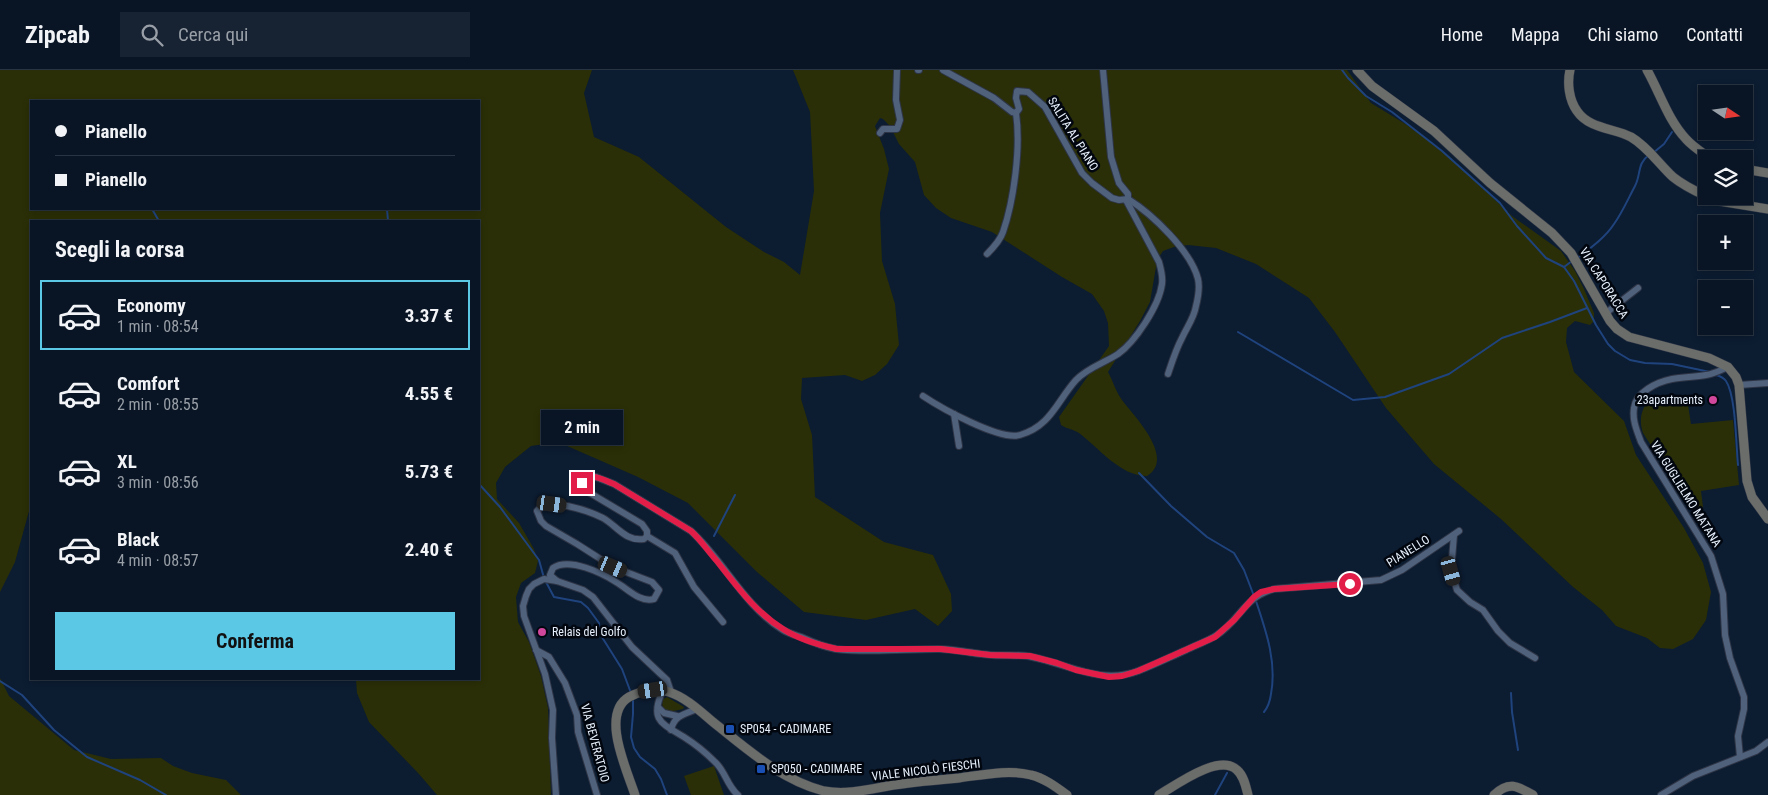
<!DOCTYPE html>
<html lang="it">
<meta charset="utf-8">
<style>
:root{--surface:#091525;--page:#172232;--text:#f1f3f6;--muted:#999fa7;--line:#293442;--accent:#5bc8e6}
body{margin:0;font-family:"Roboto Condensed",sans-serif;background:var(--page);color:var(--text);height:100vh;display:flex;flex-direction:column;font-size:19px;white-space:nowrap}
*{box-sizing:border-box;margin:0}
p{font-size:16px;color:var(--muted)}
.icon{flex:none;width:28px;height:28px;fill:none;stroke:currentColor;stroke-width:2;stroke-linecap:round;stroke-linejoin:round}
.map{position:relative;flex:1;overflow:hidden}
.drawer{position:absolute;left:30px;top:150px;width:450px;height:460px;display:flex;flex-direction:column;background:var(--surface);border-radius:0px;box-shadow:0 2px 8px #0003,0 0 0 1px var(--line)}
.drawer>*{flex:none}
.hud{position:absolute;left:30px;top:30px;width:450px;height:110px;border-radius:0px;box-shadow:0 2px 8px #0003,0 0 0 1px var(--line);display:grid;align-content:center;height:110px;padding:0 25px;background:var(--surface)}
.needle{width:32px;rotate:103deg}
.controls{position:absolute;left:1698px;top:15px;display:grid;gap:10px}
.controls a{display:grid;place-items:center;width:55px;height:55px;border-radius:0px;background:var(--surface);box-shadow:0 2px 8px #0003,0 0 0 1px var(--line);font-size:25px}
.end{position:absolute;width:22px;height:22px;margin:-11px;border:6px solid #e11d48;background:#fff;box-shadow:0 0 0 2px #fff}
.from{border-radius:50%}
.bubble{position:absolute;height:35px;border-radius:0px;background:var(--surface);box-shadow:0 2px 8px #0003,0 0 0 1px var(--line);font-size:16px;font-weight:700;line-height:35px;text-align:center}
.car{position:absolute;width:15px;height:30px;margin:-15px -8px;border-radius:6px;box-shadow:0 0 4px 1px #0007;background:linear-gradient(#222 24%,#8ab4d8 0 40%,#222 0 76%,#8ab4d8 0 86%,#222 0)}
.hud b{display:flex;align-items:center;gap:18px;height:48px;font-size:19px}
.hud b+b{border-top:1px solid var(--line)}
.hud i{width:12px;height:12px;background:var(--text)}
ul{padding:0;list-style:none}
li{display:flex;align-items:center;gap:15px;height:70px;margin:0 10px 8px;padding:0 15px;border:2px solid transparent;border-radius:0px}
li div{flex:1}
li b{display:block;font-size:19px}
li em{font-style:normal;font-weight:700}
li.selected{border-color:var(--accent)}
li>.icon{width:45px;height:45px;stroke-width:1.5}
h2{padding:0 25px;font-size:22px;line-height:60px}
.action{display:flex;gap:10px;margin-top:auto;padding:10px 25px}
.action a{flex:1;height:58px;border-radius:0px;background:var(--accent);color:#111;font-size:20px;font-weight:700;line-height:58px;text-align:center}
header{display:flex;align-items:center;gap:30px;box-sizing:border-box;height:70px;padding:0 25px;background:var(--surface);border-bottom:1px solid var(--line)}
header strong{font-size:24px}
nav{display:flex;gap:28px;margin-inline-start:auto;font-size:18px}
.search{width:350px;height:45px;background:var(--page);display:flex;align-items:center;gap:12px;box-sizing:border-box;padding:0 18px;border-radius:0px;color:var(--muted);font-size:19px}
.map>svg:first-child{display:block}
</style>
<header>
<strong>Zipcab</strong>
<div class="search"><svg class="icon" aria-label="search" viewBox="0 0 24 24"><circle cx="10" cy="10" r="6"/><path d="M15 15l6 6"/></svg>Cerca qui</div>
<nav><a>Home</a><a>Mappa</a><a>Chi siamo</a><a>Contatti</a></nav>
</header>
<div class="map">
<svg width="1768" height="725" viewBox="0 0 1768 725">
<rect width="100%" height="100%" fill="#0c1c31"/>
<!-- green -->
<g fill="#2a2f07" fill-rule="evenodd">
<path d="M0,0H592L584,23L594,67L639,87L726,157L764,182L784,192L800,205L814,121L810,42L793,0H1347L1371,33L1407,55L1449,86L1512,146L1561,181L1575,201L1584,219L1594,243V251L1590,255L1575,251L1567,258L1566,272L1574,302L1624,351L1636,385L1684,458L1703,493L1711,522L1706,550L1693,569L1673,579L1660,578L1647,568L1616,556L1602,540L1573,517L1501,449L1434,394L1386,338L1335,262L1309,228L1256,194L1216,178L1188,175L1174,177L1163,181L1159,187L1156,197L1150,232L1140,251L1108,302C1113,311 1116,322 1122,330C1134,346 1176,388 1147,406C1120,406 1099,378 1079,363C1073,359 1067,359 1061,355L1059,347L1109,276L1108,253L1104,241L1092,224L1062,207L992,162L951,148L936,138L924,125L915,92L899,74L890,56L883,49L880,48L875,56L884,79L889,99L880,143L882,191L895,234L899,275L887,294L875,305L862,311L845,305L802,308L801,329L812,365L815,427L884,472L933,485L951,524L952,541L938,556L915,539L866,550L804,542L757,502L688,433L638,407L558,372L531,376L505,397L496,413L497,429L519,453L534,479L538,491L535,503L521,513L516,527L518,552L529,572L541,606L548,638L551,725H437L419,704L369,652L357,623L356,609H479V151H31V434L15,492L0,522ZM31,31H479V139H31Z"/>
<path d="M1653,326L1688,335L1691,354L1733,350L1739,415L1701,421L1703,437L1694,442L1643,363C1638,348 1642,336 1653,326Z"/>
<path d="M0,608L9,626L74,680L111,689L161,688L173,696L192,703L226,710L241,725H0Z"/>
<path d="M667,627L684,637L683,639C673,641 659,646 663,629Z"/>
<path d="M714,696L724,725H691L684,706Z"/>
</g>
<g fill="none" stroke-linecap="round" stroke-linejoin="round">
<!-- stream -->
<g stroke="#1f437d" stroke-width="2">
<path d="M1342,0L1348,8L1366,26L1392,42L1442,81L1500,133L1517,156L1546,188L1564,197L1574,211L1596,255L1608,274L1615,281L1630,290L1645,293L1672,294L1710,302"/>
<path d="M385,30V31"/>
<path d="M1653,83L1664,74L1672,62"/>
<path d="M152,139L159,151"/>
<path d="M387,139L388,151"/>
<path d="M1576,189C1589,179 1605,168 1614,154C1622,143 1628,129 1635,116C1641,105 1637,93 1649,85"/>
<path d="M1564,197L1572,191"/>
<path d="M1238,262L1353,330L1385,327L1449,304L1502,268L1550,252L1587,238"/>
<path d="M1716,305C1720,306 1723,307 1726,311C1736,326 1736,375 1738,395"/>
<path d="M1139,403L1171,436L1207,467L1234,483L1244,500L1254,526"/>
<path d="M479,414L500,437L539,490L544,508"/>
<path d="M714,466L735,425"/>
<path d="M546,512L554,527L581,532L588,538L599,553L600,564L622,599L631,623"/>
<path d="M1256,531C1266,561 1277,592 1271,624C1270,631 1269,636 1264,642"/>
<path d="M0,611L22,625L54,660L87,687L140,710L166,725"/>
<path d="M1511,623L1512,642L1518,680"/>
<path d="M633,628V644L631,667L634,678L640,687L655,699L661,709L667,725"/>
<path d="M1215,725L1227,703"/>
</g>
<!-- street casing -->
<g stroke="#2e3546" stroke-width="8">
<g id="street">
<path d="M918,0H919"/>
<path d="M943,0L994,28L1012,42L1016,43L1019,39L1016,28L1017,21L1028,22L1045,37L1082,103L1092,113L1112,128L1119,130L1128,129"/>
<path d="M1103,0L1111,87L1119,113L1128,124V129"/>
<path d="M880,63L883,59H897L900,50L896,30L897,0"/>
<path d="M1128,129C1152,144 1191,181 1198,209C1200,218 1198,228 1196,236C1194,248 1187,257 1182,268C1176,279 1172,292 1168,304"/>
<path d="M987,184C993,178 1000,171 1003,162C1014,130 1021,77 1016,43"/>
<path d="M1606,243L1638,218"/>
<path d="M1728,297C1721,300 1714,304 1706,305C1695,307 1683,307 1672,309C1657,312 1636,322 1634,338C1632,350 1637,361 1641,372L1711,486L1723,524L1725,565L1730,588L1744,627V639L1738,666L1740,687"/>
<path d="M1739,315L1768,313"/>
<path d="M923,326C941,338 1000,371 1020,365C1051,356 1057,331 1076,310C1087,298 1104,293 1118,284C1135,272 1159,236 1162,214C1163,207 1161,199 1159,192L1126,130"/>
<path d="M954,344L959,376"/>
<path d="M1454,465L1451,501L1457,520L1470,532L1483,540L1498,561L1510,573L1535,588"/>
<path d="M647,466L675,483L694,517L723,552"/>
<path d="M557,511L550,505L553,498C569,487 602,503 616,512C628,519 640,533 654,529L659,520L652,512L613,497L577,474L546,456L541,451L537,441C547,426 589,441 603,448C617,456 626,472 644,469L647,466V461L642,454L585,420L582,413L584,408L588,406L596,407L614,414L691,461C724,491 744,536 783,560C788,563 795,565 801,567C812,572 824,577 836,579C867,583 907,579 938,579C956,579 973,584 991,585C1004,586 1019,584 1032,587C1068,594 1101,615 1138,601C1154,595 1170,587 1186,580C1196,575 1208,571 1217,565C1241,549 1244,527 1274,519L1381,510L1402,500L1459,461"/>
<path d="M536,580L549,587L565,613L577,645L578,662L597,725"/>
<path d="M663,620C649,650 661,653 684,667C695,674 705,682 714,691C725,700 727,716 738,725"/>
<path d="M658,637L664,643L677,646"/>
<path d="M671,660C674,646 684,644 697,639"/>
<path d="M556,725L552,668L553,640L545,604L524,546L523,536L526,526L529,519L534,514L544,509L557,511L583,520L593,527L632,577L667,610L671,622"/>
<path d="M1661,725L1693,706L1756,681L1768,672"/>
</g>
</g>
<!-- secondary casing -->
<g stroke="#2e3546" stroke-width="10">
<g id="secondary">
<path d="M1357,0L1372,16L1434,61L1490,113L1552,163L1571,183L1610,251L1617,259L1629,267L1709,288L1728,297L1736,307L1739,315L1747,411L1752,427L1768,449"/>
<path d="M1570,0C1567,13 1569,30 1577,41C1589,59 1614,58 1631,67C1648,77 1659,94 1673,107C1683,115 1695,121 1706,126"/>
<path d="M1647,0C1660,23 1668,50 1686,69C1693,77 1703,83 1711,89"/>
<path d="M1744,99L1768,103"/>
<path d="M1707,126L1719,131L1768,139"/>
<path d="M635,725C627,700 600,644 629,627C640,621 657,617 669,622C685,627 700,641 713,652C747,679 781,710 824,721C845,725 867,720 888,716C911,712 936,710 959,708C982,705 1008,699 1031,705C1044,708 1056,717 1067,725"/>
<path d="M1159,725C1176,715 1219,683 1237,700C1244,706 1246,717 1248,725"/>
<path d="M1494,725C1509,711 1517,716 1533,725"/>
</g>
</g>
<!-- street -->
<use href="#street" stroke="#4f617b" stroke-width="6"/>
<!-- secondary -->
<use href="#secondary" stroke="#6a6d69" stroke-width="9"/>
</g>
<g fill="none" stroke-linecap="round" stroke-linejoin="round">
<!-- route -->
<path stroke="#e11d48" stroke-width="6" d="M582,413L584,408C594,404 604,410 614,414L691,461C701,470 707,480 716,490C736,515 755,542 783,559C798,569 819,575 837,579H941L990,585L1030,586L1057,593L1076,600L1109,607L1122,606L1138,601L1215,567L1234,550L1254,527L1261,522L1274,519L1350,514"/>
</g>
<!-- markers -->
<g fill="#d1479c" stroke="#02070f" stroke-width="2">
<circle cx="1713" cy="330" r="5"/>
<circle cx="542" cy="562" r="5"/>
</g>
<g fill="#1a4fb4" stroke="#02070f" stroke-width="2">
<rect x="725" y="654" width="10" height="10" rx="2.5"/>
<rect x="756" y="694" width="10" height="10" rx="2.5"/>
</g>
<g text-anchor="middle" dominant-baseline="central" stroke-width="5" stroke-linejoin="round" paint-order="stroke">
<!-- street labels -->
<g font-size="12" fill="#e7f0fc" stroke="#02070f">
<text transform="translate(1073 64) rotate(58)">SALITA AL PIANO</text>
<text transform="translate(1604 213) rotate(58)">VIA CAPORACCA</text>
<text transform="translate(1686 424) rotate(58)">VIA GUGLIELMO MATANA</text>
<text transform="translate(1408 481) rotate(-32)">PIANELLO</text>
<text transform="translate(595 673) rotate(75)">VIA BEVERATOIO</text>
<text transform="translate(926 700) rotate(-7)">VIALE NICOLÒ FIESCHI</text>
</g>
<!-- poi labels -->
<g font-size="12" fill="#e7f0fc" stroke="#02070f" text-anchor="start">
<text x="1703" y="330" text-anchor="end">23apartments</text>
<text x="552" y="562">Relais del Golfo</text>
<text x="740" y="659">SP054 - CADIMARE</text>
<text x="771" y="699">SP050 - CADIMARE</text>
</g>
</g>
</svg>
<div class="controls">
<a><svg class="needle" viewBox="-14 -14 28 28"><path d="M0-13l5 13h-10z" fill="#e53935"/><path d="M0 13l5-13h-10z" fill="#999fa7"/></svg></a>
<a><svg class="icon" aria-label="layers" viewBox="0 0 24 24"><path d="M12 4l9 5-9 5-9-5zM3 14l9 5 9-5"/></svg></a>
<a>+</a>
<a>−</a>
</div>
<i class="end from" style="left:1350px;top:514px"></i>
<i class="end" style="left:582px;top:413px"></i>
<div class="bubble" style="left:541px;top:340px;width:82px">2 min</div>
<i class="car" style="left:552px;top:434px;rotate:98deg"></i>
<i class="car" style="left:613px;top:497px;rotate:113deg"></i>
<i class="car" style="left:1451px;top:501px;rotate:164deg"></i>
<i class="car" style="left:653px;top:620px;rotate:261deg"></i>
<div class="hud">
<b><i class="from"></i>Pianello</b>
<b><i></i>Pianello</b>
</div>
<section class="drawer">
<h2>Scegli la corsa</h2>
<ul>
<li class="selected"><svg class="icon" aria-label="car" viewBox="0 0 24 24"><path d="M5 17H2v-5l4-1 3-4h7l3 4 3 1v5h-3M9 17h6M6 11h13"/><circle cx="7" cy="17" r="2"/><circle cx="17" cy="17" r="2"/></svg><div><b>Economy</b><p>1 min · 08:54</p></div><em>3.37 €</em></li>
<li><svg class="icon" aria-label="car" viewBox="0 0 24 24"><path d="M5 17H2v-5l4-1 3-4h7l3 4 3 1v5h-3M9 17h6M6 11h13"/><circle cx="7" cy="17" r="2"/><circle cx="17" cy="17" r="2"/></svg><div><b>Comfort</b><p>2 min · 08:55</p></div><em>4.55 €</em></li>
<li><svg class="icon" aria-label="car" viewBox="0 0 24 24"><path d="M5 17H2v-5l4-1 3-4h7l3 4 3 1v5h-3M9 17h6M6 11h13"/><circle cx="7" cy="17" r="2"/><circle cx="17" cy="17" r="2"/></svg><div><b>XL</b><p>3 min · 08:56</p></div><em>5.73 €</em></li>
<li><svg class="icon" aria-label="car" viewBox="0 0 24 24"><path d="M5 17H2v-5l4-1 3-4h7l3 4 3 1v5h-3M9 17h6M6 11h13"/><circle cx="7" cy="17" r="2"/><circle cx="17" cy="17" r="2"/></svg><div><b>Black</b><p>4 min · 08:57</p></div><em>2.40 €</em></li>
</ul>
<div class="action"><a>Conferma</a></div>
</section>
</div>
